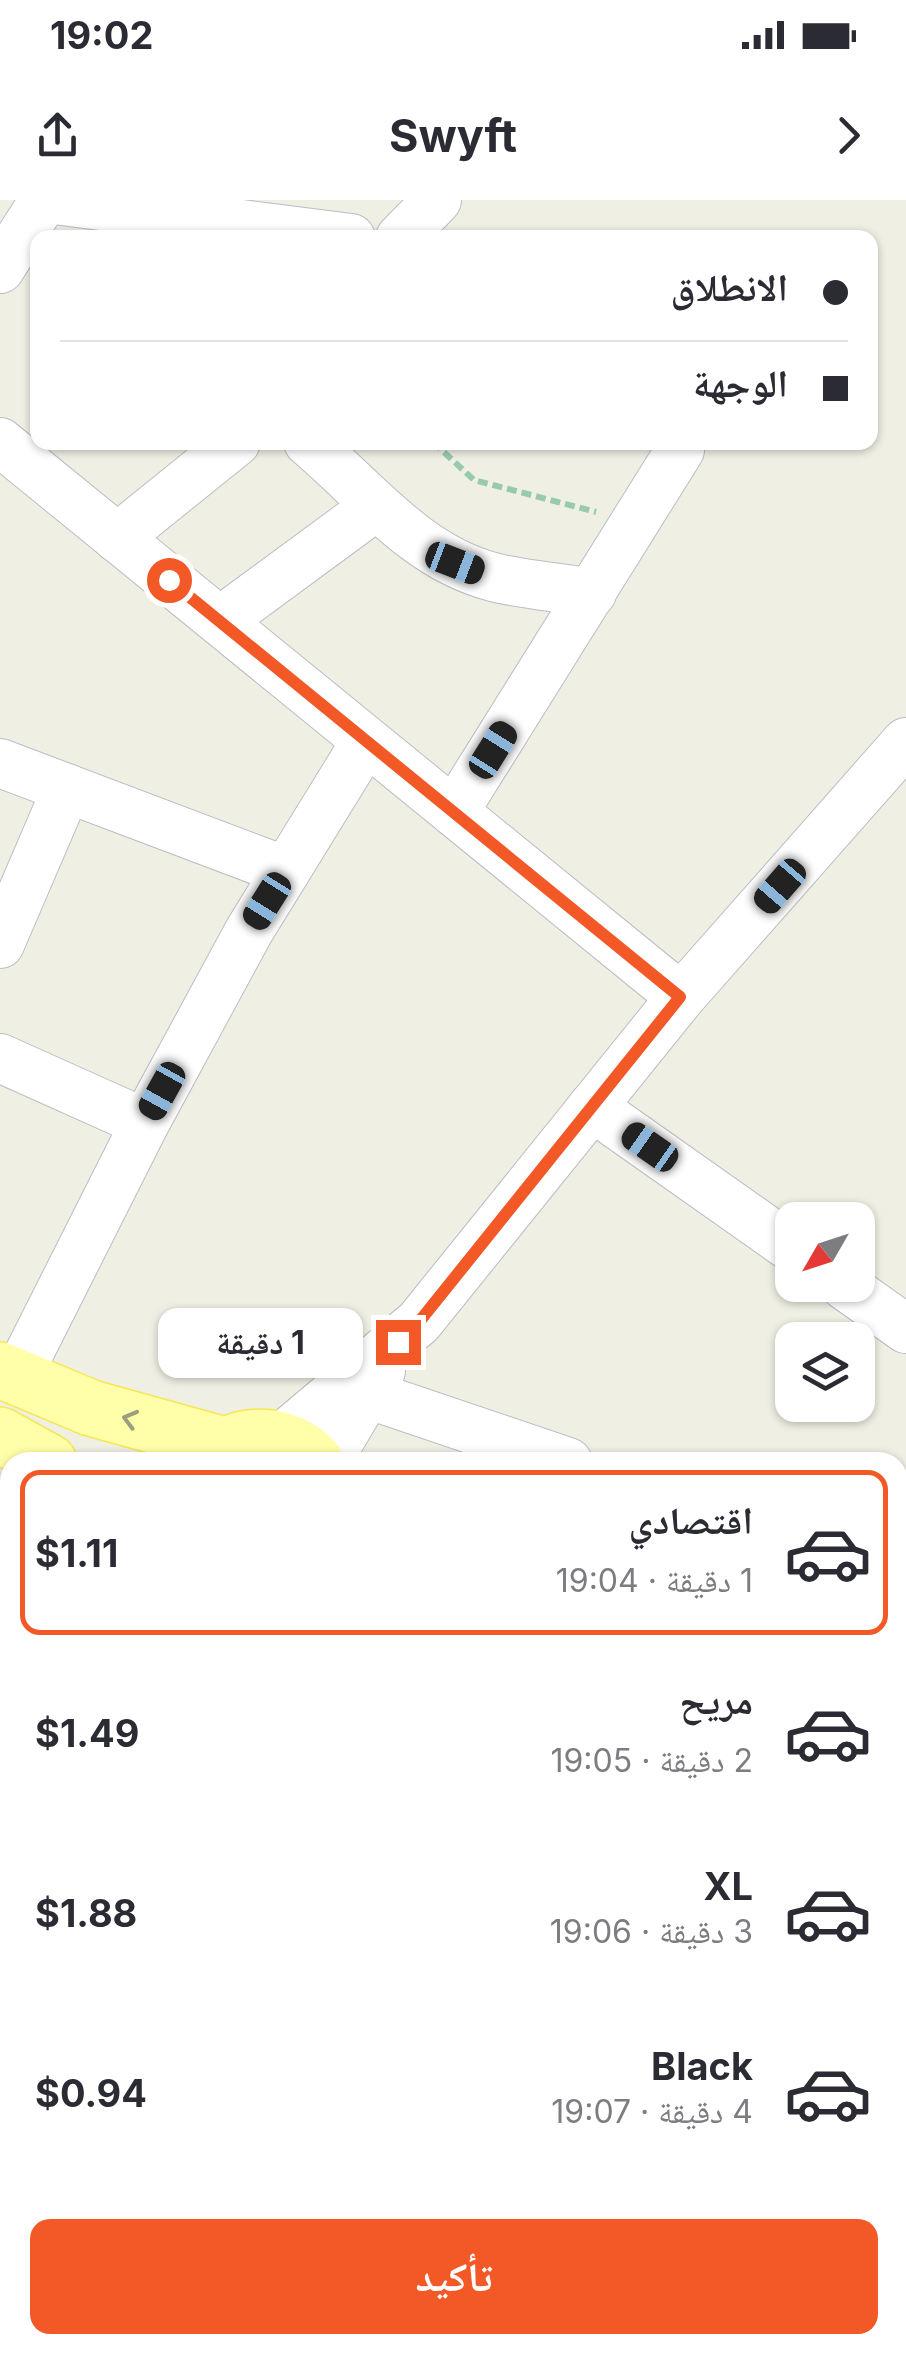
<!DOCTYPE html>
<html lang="ar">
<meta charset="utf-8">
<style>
:root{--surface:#fff;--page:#f7f7f7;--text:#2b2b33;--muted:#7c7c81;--line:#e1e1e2;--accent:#f25927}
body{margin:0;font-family:Inter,"Noto Naskh Arabic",sans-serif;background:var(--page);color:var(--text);direction:rtl;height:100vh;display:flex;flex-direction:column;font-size:38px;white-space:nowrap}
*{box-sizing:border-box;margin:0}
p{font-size:32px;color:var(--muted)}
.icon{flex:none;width:55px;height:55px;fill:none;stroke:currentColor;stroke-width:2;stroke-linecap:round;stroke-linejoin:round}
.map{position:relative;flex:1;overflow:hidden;direction:ltr}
.drawer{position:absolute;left:0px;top:1252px;width:908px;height:902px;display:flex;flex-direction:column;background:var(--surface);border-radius:30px 30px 0 0;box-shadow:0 2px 8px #0004;direction:rtl}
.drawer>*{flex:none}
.top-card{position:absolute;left:30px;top:30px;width:848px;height:220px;border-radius:20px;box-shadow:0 2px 8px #0004;direction:rtl;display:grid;align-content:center;height:220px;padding:0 30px;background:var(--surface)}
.needle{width:65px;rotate:231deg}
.buttons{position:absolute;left:775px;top:1002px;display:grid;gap:20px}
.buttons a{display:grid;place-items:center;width:100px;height:100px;border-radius:20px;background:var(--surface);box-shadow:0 2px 8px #0004;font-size:50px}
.end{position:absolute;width:45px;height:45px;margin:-22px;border:12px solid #f25927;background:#fff;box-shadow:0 0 0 5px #fff}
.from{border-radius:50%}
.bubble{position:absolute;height:70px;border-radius:20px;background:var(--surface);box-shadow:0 2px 8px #0004;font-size:32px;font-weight:700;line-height:70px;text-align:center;direction:rtl}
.car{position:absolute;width:30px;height:60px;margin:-30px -15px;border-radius:12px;box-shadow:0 0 8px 2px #0007;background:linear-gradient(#222 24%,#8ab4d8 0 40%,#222 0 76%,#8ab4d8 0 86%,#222 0)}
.top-card b{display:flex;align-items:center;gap:35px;height:95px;font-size:38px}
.top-card b+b{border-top:2px solid var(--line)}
.top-card i{width:25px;height:25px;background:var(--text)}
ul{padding:18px 0 0;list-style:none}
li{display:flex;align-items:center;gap:30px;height:165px;margin:0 20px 15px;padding:0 10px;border:5px solid transparent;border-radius:20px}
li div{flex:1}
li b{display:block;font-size:38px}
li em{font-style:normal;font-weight:700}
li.active{border-color:var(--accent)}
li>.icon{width:90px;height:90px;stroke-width:1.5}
.cta{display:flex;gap:20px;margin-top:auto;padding:20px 30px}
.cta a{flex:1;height:115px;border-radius:20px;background:var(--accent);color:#fff;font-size:40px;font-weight:700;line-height:115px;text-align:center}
.status{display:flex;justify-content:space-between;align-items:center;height:70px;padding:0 50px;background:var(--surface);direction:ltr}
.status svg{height:28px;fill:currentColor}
header{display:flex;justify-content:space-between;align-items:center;height:130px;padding:0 30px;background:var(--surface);font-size:45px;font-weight:700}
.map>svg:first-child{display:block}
</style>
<div class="status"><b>19:02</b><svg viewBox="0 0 49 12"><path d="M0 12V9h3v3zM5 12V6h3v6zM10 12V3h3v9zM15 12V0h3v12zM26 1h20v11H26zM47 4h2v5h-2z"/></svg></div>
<header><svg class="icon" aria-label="forward" viewBox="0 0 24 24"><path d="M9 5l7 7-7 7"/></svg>Swyft<svg class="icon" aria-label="share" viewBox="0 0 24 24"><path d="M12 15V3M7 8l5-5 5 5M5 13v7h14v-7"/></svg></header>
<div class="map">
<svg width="906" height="2154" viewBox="0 0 906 2154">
<rect width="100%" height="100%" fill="#efefe4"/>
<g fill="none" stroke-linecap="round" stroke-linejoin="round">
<!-- minor casing -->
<g stroke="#bbbdc3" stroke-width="50">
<g id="minor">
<path d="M54,0L351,38"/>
<path d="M400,38L437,0"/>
<path d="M0,69L44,0"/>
<path d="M0,242L681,797"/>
<path d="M308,242C366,291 416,357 493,377C524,385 559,387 592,393"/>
<path d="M117,338L236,242"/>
<path d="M220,421L375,307"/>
<path d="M0,563L286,671"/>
<path d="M454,612L680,250"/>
<path d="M0,744L67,588"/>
<path d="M0,858L145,923"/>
<path d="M592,907L792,1048"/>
<path d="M844,1085L906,1129"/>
<path d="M17,1177L145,923L249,731L366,541"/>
<path d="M367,1194L568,1262"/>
<path d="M280,1239L419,1122L681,797L906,542"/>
<path d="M327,1262L381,1171"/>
<path d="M898,1372L906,1374"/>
<path d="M0,1627L10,1613"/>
<path d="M0,1832L10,1837"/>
<path d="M898,1921L906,1923"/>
<path d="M0,1987L10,1975"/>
<path d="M898,2139L906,2142"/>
<path d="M264,2145L274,2154"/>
<path d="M135,2154L143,2145"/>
</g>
</g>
<!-- major casing -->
<g stroke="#f8e654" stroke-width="58">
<g id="major">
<path d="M0,1170L91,1208L224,1245"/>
<path d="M0,1235L49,1262"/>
<path d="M203,1262C234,1230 286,1228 316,1262"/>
<path d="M898,1504L906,1506"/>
<path d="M898,1554L906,1556"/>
</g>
</g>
<!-- path -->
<path stroke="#97caae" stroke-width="6" stroke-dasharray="10 5" stroke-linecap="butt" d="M433,242L474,280L596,312"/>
<!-- minor -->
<use href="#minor" stroke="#fff" stroke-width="48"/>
<!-- major -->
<use href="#major" stroke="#ffffa9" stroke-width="55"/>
</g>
<!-- one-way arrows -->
<defs><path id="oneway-chevron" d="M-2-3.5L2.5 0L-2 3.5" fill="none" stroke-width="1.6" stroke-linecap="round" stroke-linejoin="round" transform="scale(2.5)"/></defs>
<use stroke="#9d9e80" href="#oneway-chevron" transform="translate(130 1219) rotate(-165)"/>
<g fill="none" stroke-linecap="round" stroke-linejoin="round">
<!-- route -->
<path stroke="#f25927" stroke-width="12" d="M169,380L680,797L419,1122L398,1142"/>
</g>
</svg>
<div class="buttons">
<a><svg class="needle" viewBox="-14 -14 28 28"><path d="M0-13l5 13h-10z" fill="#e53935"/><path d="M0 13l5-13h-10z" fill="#7c7c81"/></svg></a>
<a><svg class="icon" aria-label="layers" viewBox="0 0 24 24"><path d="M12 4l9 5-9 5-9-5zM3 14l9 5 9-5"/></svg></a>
</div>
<i class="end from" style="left:169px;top:380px"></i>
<i class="end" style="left:398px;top:1142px"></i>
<div class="bubble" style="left:158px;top:1108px;width:205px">1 دقيقة</div>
<i class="car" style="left:455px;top:363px;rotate:111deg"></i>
<i class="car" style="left:493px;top:550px;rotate:32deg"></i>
<i class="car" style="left:780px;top:686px;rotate:221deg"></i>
<i class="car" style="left:267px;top:701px;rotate:212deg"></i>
<i class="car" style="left:162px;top:891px;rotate:209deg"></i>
<i class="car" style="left:650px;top:947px;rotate:305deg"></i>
<div class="top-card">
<b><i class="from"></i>الانطلاق</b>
<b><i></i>الوجهة</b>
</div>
<section class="drawer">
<ul>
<li class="active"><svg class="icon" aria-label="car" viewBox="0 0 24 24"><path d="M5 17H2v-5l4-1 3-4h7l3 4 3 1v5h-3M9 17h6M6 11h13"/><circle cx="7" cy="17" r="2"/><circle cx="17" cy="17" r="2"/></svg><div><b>اقتصادي</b><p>1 دقيقة · 19:04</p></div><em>$1.11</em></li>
<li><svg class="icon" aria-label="car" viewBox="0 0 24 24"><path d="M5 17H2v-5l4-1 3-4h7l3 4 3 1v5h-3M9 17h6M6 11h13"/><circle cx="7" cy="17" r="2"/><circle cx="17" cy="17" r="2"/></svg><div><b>مريح</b><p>2 دقيقة · 19:05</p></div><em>$1.49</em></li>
<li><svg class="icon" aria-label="car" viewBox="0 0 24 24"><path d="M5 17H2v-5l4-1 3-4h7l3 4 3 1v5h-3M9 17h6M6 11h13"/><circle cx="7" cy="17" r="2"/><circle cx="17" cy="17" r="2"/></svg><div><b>XL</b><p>3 دقيقة · 19:06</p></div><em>$1.88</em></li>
<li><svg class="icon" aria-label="car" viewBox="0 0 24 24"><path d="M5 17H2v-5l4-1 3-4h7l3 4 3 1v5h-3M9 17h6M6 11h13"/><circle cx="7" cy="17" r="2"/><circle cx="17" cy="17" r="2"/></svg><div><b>Black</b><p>4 دقيقة · 19:07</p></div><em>$0.94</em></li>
</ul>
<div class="cta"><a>تأكيد</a></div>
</section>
</div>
